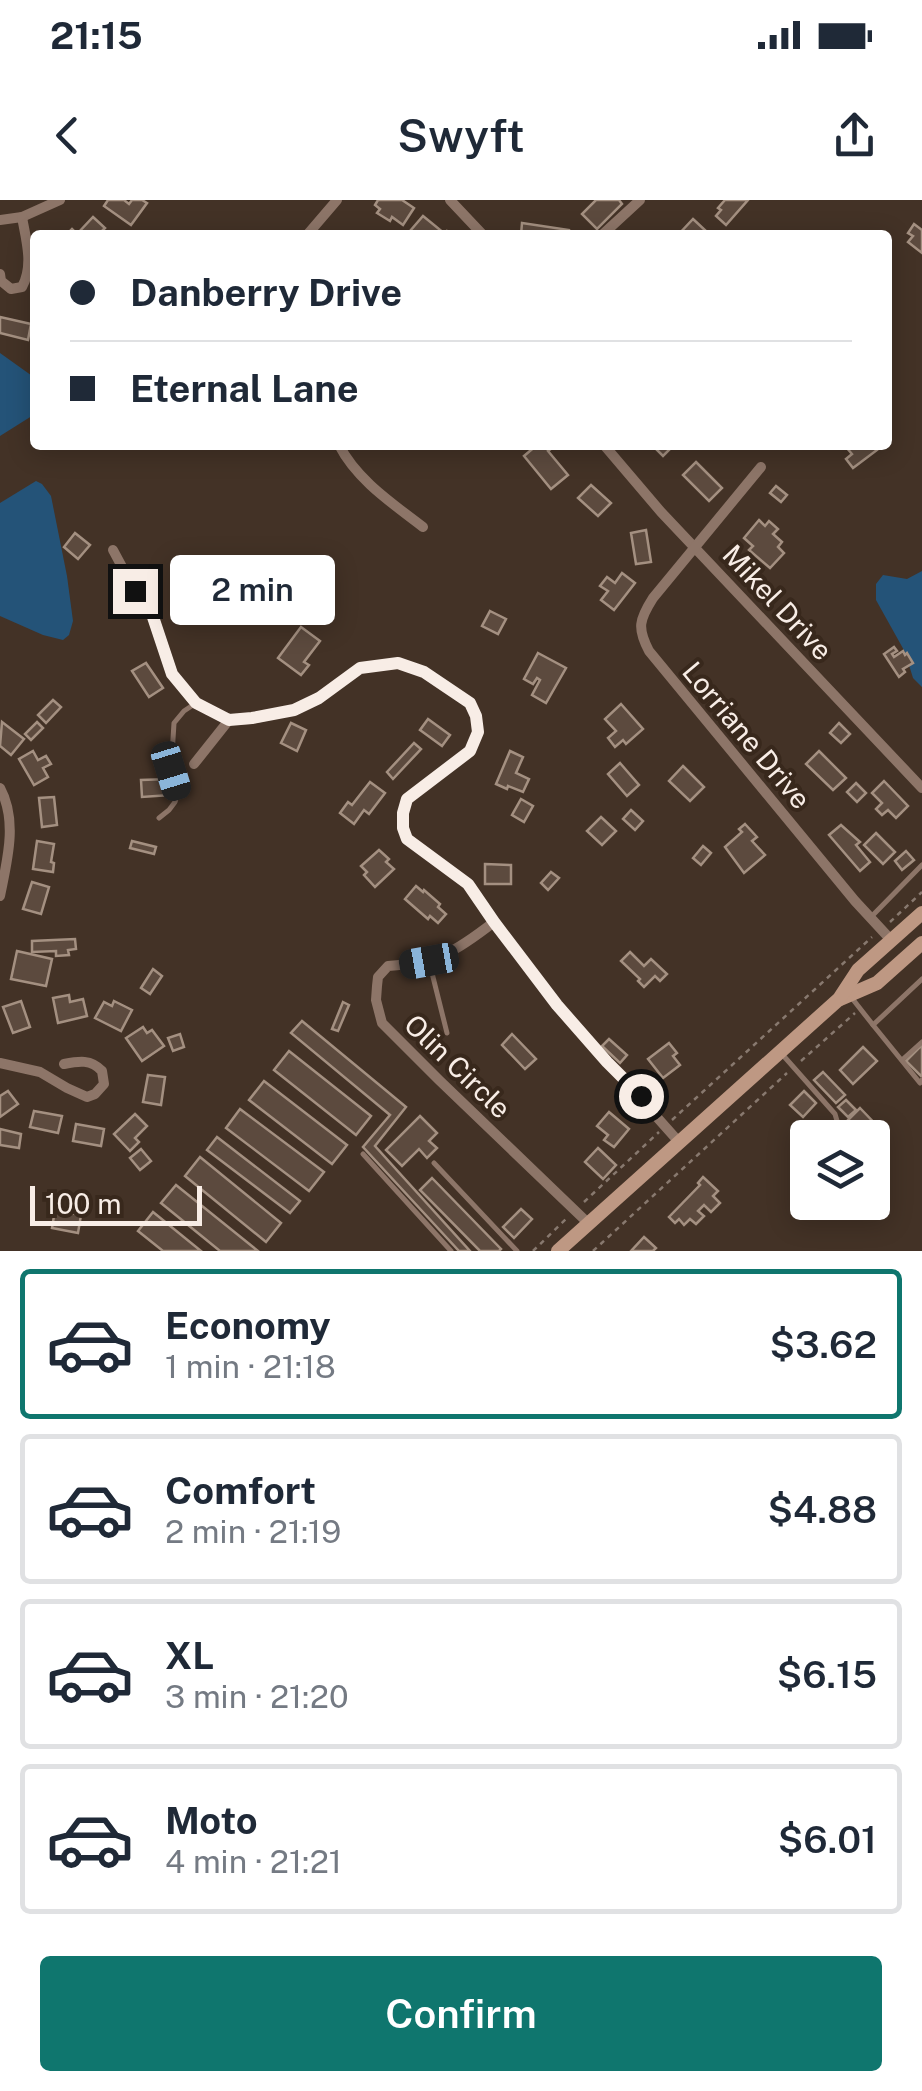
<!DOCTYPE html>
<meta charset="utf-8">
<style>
:root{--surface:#fff;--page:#f2f2f3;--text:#1f2937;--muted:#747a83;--line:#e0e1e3;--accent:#0f766e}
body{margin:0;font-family:"Public Sans",sans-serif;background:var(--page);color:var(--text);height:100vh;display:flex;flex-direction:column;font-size:38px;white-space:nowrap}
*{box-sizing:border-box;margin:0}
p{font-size:32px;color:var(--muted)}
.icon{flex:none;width:55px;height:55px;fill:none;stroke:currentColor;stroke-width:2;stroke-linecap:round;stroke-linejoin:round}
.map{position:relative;height:1051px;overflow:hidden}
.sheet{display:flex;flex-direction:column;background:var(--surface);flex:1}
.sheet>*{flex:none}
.top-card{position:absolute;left:30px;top:30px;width:862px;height:220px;border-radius:10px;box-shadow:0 5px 25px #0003;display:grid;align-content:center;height:220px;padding:0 40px;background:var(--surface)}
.buttons{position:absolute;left:790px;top:920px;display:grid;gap:20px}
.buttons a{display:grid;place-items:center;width:100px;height:100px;border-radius:10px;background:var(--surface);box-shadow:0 5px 25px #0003;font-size:50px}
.scale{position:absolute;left:30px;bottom:25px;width:172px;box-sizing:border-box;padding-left:10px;border:5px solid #f8ede6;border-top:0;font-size:28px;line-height:35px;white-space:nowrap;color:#f8ede6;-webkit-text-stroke:8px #38281c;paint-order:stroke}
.end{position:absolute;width:45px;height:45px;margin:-22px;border:12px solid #f8ede6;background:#111;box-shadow:0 0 0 5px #111}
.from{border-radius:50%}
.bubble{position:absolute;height:70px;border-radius:10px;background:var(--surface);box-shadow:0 5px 25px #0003;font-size:32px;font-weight:600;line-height:70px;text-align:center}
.car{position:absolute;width:30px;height:60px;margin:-30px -15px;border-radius:12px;box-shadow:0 0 8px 2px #0007;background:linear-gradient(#222 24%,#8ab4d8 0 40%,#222 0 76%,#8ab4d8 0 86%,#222 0)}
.top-card b{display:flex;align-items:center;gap:35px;height:95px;font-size:38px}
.top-card b+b{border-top:2px solid var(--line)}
.top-card i{width:25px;height:25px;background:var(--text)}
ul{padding:18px 0 0;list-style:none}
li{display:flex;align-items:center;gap:30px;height:150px;margin:0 20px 15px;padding:0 20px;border:5px solid var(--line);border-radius:10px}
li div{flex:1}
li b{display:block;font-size:38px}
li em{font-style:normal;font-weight:600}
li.selected{border-color:var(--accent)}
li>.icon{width:90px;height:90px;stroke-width:1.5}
.primary-button{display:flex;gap:20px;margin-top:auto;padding:20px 40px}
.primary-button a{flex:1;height:115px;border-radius:10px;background:var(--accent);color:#fff;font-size:40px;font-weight:600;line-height:115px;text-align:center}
.status{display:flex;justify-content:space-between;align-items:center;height:70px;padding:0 50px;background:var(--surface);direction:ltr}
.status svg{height:28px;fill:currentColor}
header{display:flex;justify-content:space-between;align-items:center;height:130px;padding:0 40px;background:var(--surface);font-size:45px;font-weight:600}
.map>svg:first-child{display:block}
</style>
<div class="status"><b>21:15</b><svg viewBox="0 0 49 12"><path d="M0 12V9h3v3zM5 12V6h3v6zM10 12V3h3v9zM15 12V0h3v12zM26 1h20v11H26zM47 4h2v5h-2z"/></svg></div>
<header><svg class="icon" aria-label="back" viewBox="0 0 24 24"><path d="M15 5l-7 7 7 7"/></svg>Swyft<svg class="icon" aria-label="share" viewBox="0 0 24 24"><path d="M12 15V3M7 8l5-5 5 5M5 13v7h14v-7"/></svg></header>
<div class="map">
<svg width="922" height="1051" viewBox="0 0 922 1051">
<rect width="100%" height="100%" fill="#433226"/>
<!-- water -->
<g fill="#245378">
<path d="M0,153L35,178V214L0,236Z"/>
<path d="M36,281L42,284L51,296L67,376L73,421L69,435L63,440L43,435L0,416V303Z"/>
<path d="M922,371V487L913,478L905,452L876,400V384L883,375L907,379Z"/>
</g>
<!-- building -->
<g fill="#5c4a3e" stroke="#a49081" stroke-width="2.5">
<path d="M108,0H124L129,4L132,0H142L147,3L131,25L104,6Z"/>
<path d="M378,0H402L414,8L403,25L392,17L390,21L377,13L380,9L375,5Z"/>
<path d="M596,0H619L622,4L597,29L582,14Z"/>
<path d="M725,0H748L726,25L716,16L721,10L718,8Z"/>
<path d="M423,16L445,34L447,31L452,35H415L410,31Z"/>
<path d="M93,17L105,28L100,33L102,35H66L72,29L77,34Z"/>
<path d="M693,19L706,31L702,35H678Z"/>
<path d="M522,23L569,30V35H521Z"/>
<path d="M914,24L922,30V53L908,42L913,36L908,33Z"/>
<path d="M0,117L31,124L28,140L0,133Z"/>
<path d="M537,245H556L548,251L568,275L551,289L524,256Z"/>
<path d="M652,245H674L663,256Z"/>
<path d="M849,245H874L877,250L853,268L846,259L852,254L846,247Z"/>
<path d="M696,262L722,288L709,301L683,275Z"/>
<path d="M591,285L611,303L598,316L578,298Z"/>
<path d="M776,286L787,295L781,302L770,293Z"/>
<path d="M759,320L765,326L769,321L778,329L773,334L782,342L778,347L784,353L770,368L749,350L753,346L744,338Z"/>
<path d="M646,330L651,362L636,364L631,333Z"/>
<path d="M75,333L90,345L78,359L64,347Z"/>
<path d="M622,373L635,383L614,410L601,400L608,391L600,386L607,377L615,383Z"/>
<path d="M490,411L506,419L498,434L482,426Z"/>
<path d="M301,427L320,441L304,462L309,465L301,475L278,458Z"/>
<path d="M894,447L897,451L892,454L894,457L903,451L905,455L907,453L913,463L903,469L905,472L899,477L884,454Z"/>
<path d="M538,453L566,468L546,503L532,495L540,480L537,478L533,484L524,479Z"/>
<path d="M146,463L163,488L149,497L132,471Z"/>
<path d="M53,500L61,507L46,523L38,515Z"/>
<path d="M621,504L643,529L626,544L623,540L615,547L608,538L616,531L605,519Z"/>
<path d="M428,519L450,535L442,546L420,530Z"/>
<path d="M2,522L24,539L11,555L0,546Z"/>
<path d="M37,522L43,528L31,540L25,534Z"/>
<path d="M291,523L306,530L297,551L281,543Z"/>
<path d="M839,523L850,534L841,543L830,533Z"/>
<path d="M414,543L421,549L393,579L387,572Z"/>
<path d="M33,551L38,560L46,556L51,564L43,568L48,577L34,585L19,559Z"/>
<path d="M510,551L523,557L516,573L529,579L523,592L508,586L507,589L496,584Z"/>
<path d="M819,551L846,578L833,590L806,564Z"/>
<path d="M620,563L639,585L627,596L608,574Z"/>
<path d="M683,566L704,587L690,601L669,581Z"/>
<path d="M170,579V595L142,597L141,580Z"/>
<path d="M884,581L908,606L896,618L888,610L882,615L876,609L882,603L872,593Z"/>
<path d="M370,582L385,593L369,614L364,610L354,624L340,613L348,602L352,605Z"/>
<path d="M856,583L866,593L857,602L847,592Z"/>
<path d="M54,597L57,625L42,627L39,598Z"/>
<path d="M521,599L533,606L524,622L512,615Z"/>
<path d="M631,610L643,621L635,630L623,619Z"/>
<path d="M601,617L616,631L602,645L587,631Z"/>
<path d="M745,624L757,637L752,641L765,655L744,673L725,647L742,632L739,629Z"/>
<path d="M841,625L860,642L856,645L870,662L860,671L829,635Z"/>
<path d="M876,633L895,652L883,664L864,645Z"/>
<path d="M37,641L54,644L51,662L54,663L53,672L33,669Z"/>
<path d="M132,641L156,647L154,654L130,648Z"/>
<path d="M703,646L711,653L701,665L693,658Z"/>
<path d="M379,650L389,659L386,662L394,669L375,687L364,675L367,672L361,666Z"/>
<path d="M906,651L914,660L902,670L895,661Z"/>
<path d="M485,664L511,665V684H485Z"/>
<path d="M551,672L559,678L548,690L541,683Z"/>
<path d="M32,682L49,687L41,714L23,709Z"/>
<path d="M416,686L423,692L424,690L440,704L438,707L446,714L438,723L430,716L428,719L405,699Z"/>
<path d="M75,739L76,749L68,750L69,755L56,756V751L32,752V741Z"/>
<path d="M17,751L52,759L46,786L11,779Z"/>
<path d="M630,752L644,766L651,759L667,774L660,781L655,776L644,787L638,781L640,779L621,761Z"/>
<path d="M153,769L162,776L150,794L141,788Z"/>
<path d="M69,795L70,802L83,799L87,816L58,823L53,798Z"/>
<path d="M21,801L30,827L13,833L3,807Z"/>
<path d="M114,801L132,810L121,831L95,818L104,802L112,806Z"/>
<path d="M343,802L349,805L338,831L332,829Z"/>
<path d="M302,821L406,907L375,946L470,1051H459L363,947L390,915L291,833Z"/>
<path d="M143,827L147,833L152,830L164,846L142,861L126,838Z"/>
<path d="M180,834L184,847L173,851L168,838Z"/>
<path d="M512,834L536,859L525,869L502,845Z"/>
<path d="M609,839L627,855L620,863L602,846Z"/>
<path d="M669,843L677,853L673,856L680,865L663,878L648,859Z"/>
<path d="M922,845V875L921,876L906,861Z"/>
<path d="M863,847L877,861L853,884L840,870Z"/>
<path d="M289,851L371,916L356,935L274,870Z"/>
<path d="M823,872L845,895L836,903L814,880Z"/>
<path d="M148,875L165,877L161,905L143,902Z"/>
<path d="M264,881L347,945L332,964L249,900Z"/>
<path d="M8,891L18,904L0,917V896Z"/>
<path d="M804,891L816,903L803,917L790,905Z"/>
<path d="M846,900L856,910L848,917L838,907Z"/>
<path d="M860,908L883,932L872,942V938H864L848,920Z"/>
<path d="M240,909L324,972L309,991L226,928Z"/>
<path d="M34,911L62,916L58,933L30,927Z"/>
<path d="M609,912L629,929L614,947L604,940L608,935L597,926Z"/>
<path d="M135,914L147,926L135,938L139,942L130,951L114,934Z"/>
<path d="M420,916L437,933L429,941L437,948L427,958L419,949L402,966L386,950Z"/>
<path d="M76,924L104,929L101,946L73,941Z"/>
<path d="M0,929L21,934L19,948L0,945Z"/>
<path d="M217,937L300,1001L290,1013L207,950Z"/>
<path d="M598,948L616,965L603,979L585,962Z"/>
<path d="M141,949L151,961L140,970L130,958Z"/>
<path d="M200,957L281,1023L266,1042L185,976Z"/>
<path d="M703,977L718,991L713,996L720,1003L711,1012L704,1005L698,1011L704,1016L696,1024L690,1019L684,1025L679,1019L675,1023L669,1017L700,985L698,983Z"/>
<path d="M432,978L501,1049L499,1051H480L420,990Z"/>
<path d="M176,985L258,1051H220L161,1003Z"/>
<path d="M521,1009L532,1019L514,1038L503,1027Z"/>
<path d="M55,1010L81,1015L78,1033L52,1028Z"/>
<path d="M153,1012L201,1051H163L138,1031Z"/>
<path d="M644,1037L656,1048L653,1051H631Z"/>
</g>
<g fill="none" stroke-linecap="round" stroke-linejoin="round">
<!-- path -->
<g stroke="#88796f" stroke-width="2.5" stroke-dasharray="5 5" stroke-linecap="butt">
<path d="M890,722L922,692"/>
<path d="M801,861L855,813"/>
<path d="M672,920L872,737"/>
<path d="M584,1002L659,932"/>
<path d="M533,1051L567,1018"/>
<path d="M593,1051L787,873"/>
</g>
<!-- lane -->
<g stroke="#8d7568" stroke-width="5">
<path d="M159,618L169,610L175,602L178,593L171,571L174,523L184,511L193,505"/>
<path d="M872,716L922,665"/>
<path d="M429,761L447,833"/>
<path d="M851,797L873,825L922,779"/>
<path d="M873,825L920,883L922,880"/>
<path d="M781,853L835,914L842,938"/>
<path d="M902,860L922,842"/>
<path d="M363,954L451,1051"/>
<path d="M434,963L517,1051"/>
</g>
<!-- street -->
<g stroke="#8d7568" stroke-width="10">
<path d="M450,0L483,35"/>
<path d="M0,20L22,17L60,0"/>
<path d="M307,35L337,0"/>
<path d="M602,35L640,0"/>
<path d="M0,74L1,81L11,89L22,87C34,65 26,40 22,17"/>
<path d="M339,245C357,280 392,303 423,327"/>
<path d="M604,245L661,312L922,588"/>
<path d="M761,267L653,398C639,420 637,428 649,451L855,701L892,741"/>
<path d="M113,350L135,391L152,414L172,474L195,503L229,520"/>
<path d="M194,564L229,520L251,519L293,510L319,498L360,468L398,463L424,472L470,503L476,516L478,531L470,551L407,599L403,613V628L407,639L469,685L494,722L557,805L679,942"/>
<path d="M0,588C18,621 7,661 0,696"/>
<path d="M494,722C454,753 439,762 388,766L378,777L377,786L376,800L382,823L439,880L588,1023"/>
<path d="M0,863L40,872L67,888L87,897L95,894L104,884L102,871C91,859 79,861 64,864"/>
</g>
<!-- secondary -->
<g stroke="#be9883" stroke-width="14">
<path d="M840,799L877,783L922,743"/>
<path d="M558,1051L839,799L858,770L922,713"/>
</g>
</g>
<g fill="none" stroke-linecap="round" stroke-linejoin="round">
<!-- route -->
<path stroke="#f8ede6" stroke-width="12" d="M135,391L152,414L172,474L196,503L229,520L252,518L294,510L319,498L360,468L398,463L424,472L470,503L476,516L478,532L470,551L407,599L403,613V628L407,639L468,684L494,722L557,805L607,862L641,896"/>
</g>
<g text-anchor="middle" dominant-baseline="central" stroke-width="8" stroke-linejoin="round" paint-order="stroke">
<!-- street labels -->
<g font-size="28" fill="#f8ede6" stroke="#38281c">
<text transform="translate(778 402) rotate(47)">Mikel Drive</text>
<text transform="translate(747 535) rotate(50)">Lorriane Drive</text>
<text transform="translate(458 866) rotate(44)">Olin Circle</text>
</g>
</g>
</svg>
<div class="buttons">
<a><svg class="icon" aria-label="layers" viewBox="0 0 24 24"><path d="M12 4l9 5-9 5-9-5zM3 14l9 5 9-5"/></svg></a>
</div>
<div class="scale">100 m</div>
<i class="end from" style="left:641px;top:896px"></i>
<i class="end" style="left:135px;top:391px"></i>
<div class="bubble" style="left:170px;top:355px;width:165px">2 min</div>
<i class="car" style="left:171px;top:571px;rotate:163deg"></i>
<i class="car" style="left:429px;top:761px;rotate:260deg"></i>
<div class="top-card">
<b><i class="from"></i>Danberry Drive</b>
<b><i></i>Eternal Lane</b>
</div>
</div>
<section class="sheet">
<ul>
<li class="selected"><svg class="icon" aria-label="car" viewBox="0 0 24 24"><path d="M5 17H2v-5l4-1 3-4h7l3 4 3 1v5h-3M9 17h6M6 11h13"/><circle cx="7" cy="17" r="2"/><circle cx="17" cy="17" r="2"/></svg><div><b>Economy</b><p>1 min · 21:18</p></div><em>$3.62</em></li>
<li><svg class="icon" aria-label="car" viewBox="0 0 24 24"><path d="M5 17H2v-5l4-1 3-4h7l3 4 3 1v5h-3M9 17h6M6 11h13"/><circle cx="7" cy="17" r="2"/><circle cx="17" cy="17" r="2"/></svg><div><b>Comfort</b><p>2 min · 21:19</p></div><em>$4.88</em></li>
<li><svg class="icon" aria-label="car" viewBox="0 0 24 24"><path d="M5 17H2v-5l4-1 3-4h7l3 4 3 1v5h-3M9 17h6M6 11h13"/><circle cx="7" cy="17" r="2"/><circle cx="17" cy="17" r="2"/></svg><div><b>XL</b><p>3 min · 21:20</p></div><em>$6.15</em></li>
<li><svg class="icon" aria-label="car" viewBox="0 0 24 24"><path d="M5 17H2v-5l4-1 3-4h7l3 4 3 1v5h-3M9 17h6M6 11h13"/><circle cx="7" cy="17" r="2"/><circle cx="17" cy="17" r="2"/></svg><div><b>Moto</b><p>4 min · 21:21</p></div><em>$6.01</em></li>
</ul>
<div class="primary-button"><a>Confirm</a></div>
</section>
